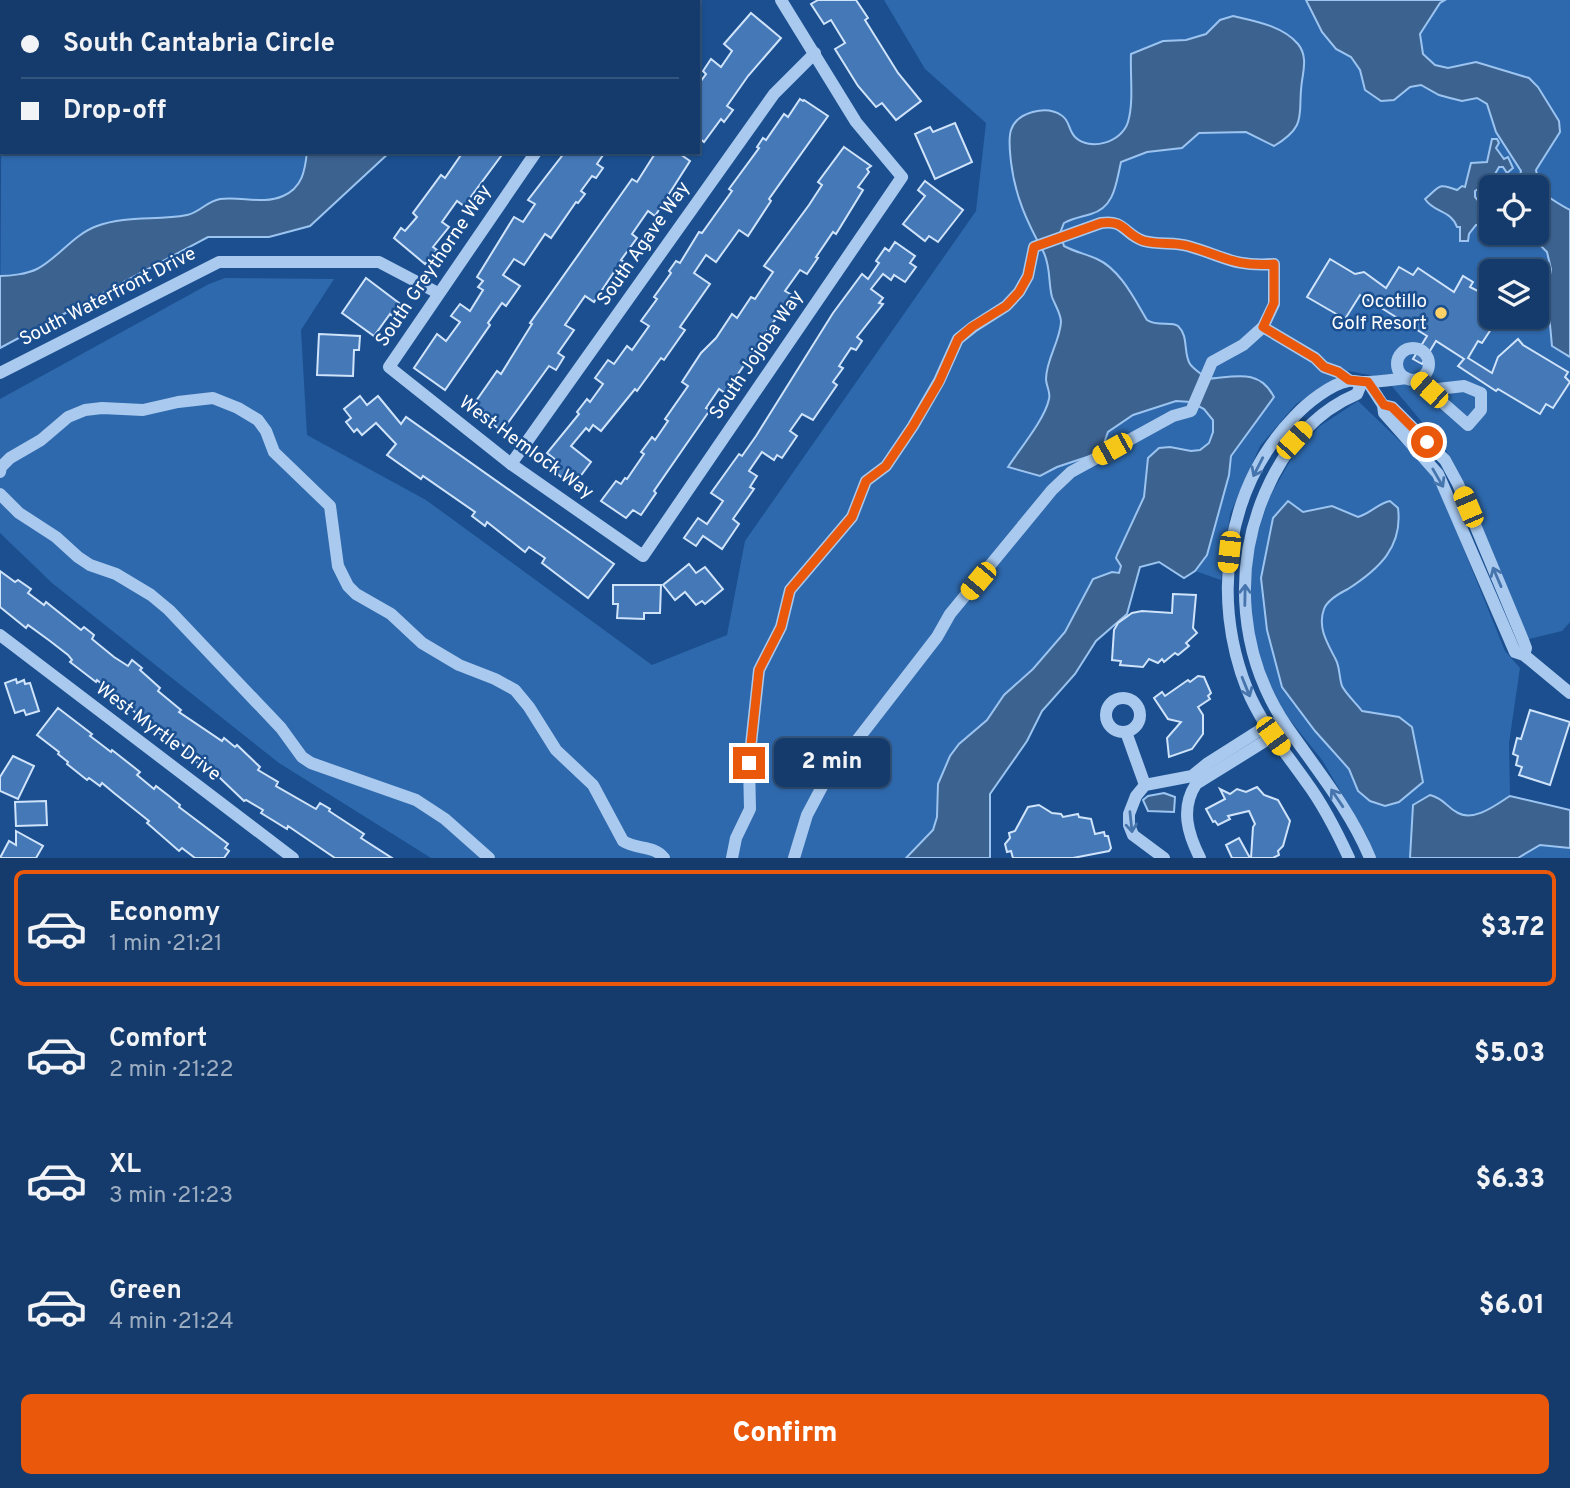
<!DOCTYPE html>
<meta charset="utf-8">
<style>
:root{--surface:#143b6b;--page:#214673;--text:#f1f3f6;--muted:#9dadc1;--line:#33557e;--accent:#ea580c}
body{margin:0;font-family:Overpass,sans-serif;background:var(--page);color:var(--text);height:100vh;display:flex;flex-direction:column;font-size:26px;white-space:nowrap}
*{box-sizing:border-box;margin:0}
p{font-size:23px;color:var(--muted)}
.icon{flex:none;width:38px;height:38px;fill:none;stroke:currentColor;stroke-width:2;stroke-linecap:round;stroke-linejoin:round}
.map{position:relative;height:858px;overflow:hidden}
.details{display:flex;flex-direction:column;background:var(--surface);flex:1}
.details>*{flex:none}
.banner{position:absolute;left:0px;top:0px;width:700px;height:154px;box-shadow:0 2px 5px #0004,0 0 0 2px var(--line);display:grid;align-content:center;height:154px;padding:0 21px;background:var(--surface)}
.fabs{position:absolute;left:1479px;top:175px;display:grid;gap:14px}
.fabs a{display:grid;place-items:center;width:70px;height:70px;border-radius:10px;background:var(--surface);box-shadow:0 2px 5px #0004,0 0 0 2px var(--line);font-size:35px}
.end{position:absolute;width:32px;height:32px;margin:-16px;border:9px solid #ea580c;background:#fff;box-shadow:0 0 0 4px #fff}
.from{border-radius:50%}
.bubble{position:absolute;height:49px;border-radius:10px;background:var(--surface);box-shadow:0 2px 5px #0004,0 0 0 2px var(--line);font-size:23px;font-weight:800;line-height:49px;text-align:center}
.car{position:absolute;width:21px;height:42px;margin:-21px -10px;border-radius:9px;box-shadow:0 0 5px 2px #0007;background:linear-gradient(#f5c518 24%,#345 0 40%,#f5c518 0 76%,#345 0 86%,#f5c518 0)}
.banner b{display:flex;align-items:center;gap:24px;height:66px;font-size:26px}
.banner b+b{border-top:2px solid var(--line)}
.banner i{width:18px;height:18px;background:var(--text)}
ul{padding:12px 0 0;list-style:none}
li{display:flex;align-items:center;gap:21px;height:116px;margin:0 14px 10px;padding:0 7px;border:4px solid transparent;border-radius:10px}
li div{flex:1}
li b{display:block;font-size:26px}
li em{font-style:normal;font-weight:800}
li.selected{border-color:var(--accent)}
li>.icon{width:63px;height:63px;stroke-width:1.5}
.button{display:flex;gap:14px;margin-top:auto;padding:14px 21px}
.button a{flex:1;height:80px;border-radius:10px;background:var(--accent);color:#fff;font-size:28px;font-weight:800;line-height:80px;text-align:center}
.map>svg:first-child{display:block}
</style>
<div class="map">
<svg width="1570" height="858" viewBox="0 0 1570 858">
<rect width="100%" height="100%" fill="#1b4f8f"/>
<!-- green -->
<g fill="#2e69ad" fill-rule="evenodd">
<path d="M26,0H540L24,2Z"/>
<path d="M884,0H1570V622L1562,631L1529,639L1447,452L1385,378L1349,371L1296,404L1260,446L1230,514L1221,580L1195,571L1184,578L1159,562L1140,567L1127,614L1096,641L1075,674L1042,711L1027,741L990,794V858H431L279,763L52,583L0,533V399L209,284L225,278L334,279L301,330L307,435L426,500L652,665L727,635L745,541L976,211L986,123L925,69ZM1491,187H1536V233H1491ZM1491,271H1536V317H1491Z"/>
<path d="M2,19V152H390L310,226L269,237H208L0,348Z"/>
<path d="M1358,401L1425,465L1437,483L1505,651L1520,668L1509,743L1510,795L1570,810V858H1375L1367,836L1322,760L1278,705L1254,643L1247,603L1254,545L1269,498L1294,454L1320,426Z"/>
</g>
<!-- water -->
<g fill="#3c6290" stroke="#9cc4f0" stroke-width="2">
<path d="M1306,0H1445L1440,3L1420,34L1423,54L1435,65L1448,68L1476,62L1529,78L1538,87L1559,121L1560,132L1536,170C1540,196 1549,198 1570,210V357L1552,346L1547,292L1551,269L1547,252L1528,233H1536V187H1517L1521,171L1496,132L1487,104L1477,98L1462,101L1450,98L1439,95L1421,85L1410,87L1394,100L1381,101L1365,90L1360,70L1351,57L1336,49L1322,32Z"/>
<path d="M1233,16C1255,21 1283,26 1298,44C1307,55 1304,68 1302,81C1297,114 1309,125 1274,146L1246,132L1199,133L1182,148L1147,152L1121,162C1116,183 1115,207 1091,214C1081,217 1073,218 1064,223L1060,233L1064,246C1075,252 1086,254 1097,259C1120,269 1135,300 1147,320C1157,327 1172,321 1178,326C1189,336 1183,353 1190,364C1193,369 1202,374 1207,379C1235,377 1259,368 1274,397L1231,456L1229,475L1207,555L1195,571L1184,578L1159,562L1140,567L1127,614L1096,641L1075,674L1042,711L1027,741L990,794V858H906L933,830L937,817L938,784L950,756L959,744L987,720L1004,695L1033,669L1065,632L1093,579L1112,572L1119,573L1121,566L1116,558L1117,555L1144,497L1148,458L1159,448L1170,447L1191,451L1200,450L1209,443L1213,432V420L1204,409L1191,402L1176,401L1133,415L1108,432L1103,446L1093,455L1057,467L1040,476L1008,467C1019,450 1045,419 1049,399C1051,392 1046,386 1046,379C1046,360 1060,341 1061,322C1061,314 1055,305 1052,297C1048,282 1051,266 1043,251C1027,222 1015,196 1011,162C1010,152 1008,140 1011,130C1017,112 1046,105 1061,115C1070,120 1068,130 1075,137C1090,152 1122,142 1128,122C1134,101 1130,76 1131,54L1163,41L1186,40L1206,34L1220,20Z"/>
<path d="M1492,139H1497L1499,143L1496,148L1504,159L1508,157L1513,168L1507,173L1503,167H1499L1495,174L1497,175L1491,182V192L1485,191L1480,188L1475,191V197L1480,203V218L1483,227L1476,225L1469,234L1468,241H1460V227H1457C1451,210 1434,213 1425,199C1440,187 1437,182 1457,190L1462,186L1465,187L1471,163L1487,162Z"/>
<path d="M307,152H390L310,226L269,237H208L0,348V276C10,276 27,274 37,269C57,259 74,234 97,226C127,215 157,221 187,215C199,213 207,201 220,199C241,196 263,205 283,196C302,188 305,171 307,152Z"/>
<path d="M1288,501L1303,512L1332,506L1358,517C1371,513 1377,504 1390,501L1398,508C1403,547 1379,569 1348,589C1340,593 1327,601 1324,609C1317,628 1328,644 1336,660C1340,668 1339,677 1342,686C1346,694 1356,703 1362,711L1399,717L1412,727L1423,782L1399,802L1385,806L1370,801L1358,791L1349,769L1315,731L1282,687L1267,630L1261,578L1273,518Z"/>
<path d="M1164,793L1175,797L1174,812L1148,811L1143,800L1148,796Z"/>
<path d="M1430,795C1445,799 1446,807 1458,813C1475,822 1497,804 1510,796L1570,810V848L1540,845L1518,858H1410L1413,805Z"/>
</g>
<!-- building -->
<g fill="#4478b7" stroke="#cfe3fa" stroke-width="2">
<path d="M818,0H856L868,18L865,20L898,73L921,101L896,120L882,103L876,107L858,86L835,49L845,43L831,20L824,24L811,4Z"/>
<path d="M751,13L781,38L748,76L727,106L733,110L724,122L721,119L704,142L698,137V85L706,74L703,71L711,59L721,67L732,51L724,44Z"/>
<path d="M800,99L803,101L804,100L828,116L769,199L771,201L748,236L739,230L716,262L706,255L694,273L710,284L680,327L685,330L664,360L661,358L637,391L635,389L601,431L593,425L589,431L586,428L571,446L591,462L573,486L551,469L557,461L547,453L579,414L577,412L587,399L590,402L603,384L595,378L608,360L614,364L627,346L632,350L649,326L641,321L657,299L654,297L671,273L669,271L676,261L680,263L699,232L702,233L732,191L729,189L759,148L757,147L763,138L766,140L784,114L788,117Z"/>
<path d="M955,123L972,162L935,179L915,134L930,127L933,132Z"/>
<path d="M844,147L871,166L867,169L869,172L858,187L863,190L836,234L833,232L816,257L818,258L807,274L800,270L785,291L792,295L725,393L719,389L706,408L710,410L654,491L656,493L641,515L633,510L626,518L601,501L616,481L621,484L625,478L627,479L644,454L641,452L652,437L655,440L668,421L665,419L688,386L682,382L701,353L716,338L732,314L737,318L751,297L755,299L773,272L764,266L809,205L822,185L818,182Z"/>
<path d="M463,152H504L464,206L457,201L442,222L449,227L433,247L437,250L425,264L394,238L401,228L405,231L417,217L413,213L441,175L445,178Z"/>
<path d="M565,152H605L597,164L603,168L596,178L592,176L581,191L585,194L578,203L576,202L551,238L545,234L524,265L514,259L503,275L520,286L506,306L502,303L488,323L490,325L445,390L414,368L437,334L446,341L460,322L451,316L460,304L470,311L483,290L478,287L483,281L477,277L514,217L523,222L535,204L528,200Z"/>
<path d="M656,152H677L690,161L655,216L648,211L632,234L637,238L621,260L624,262L616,273L614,272L594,302L585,296L565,325L574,330L558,353L564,357L556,370L549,366L502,431L491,423L494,419L474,404L497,371L501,374L532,324L530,323L632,179L637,182Z"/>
<path d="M925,181L963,210L938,242L929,236L925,241L903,224L925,196L918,190Z"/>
<path d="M895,242L915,256L910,263L916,267L905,282L894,275L891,280L883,274L871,289L883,298L879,303L883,304L857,337L862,341L856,350L851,348L839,366L843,368L833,382L837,385L813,420L802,414L790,431L797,436L782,458L777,455L774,460L762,452L749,471L757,476L750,487L754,489L733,519L739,524L722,549L703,536L696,546L684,538L698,518L707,524L723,501L711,493L739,454L742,456L756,436L833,313L862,274L868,279L879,263L876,261L885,248L889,251Z"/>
<path d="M1330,259L1355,274L1364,272L1386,288L1399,267L1413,275L1418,268L1454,292L1463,276L1473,282L1470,287L1480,292V298L1482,299L1480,304L1491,310V317H1499L1482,343L1478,341L1468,358L1492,373L1498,357L1518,339L1523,345L1568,372L1565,377L1570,382L1553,408L1546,404L1540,414L1498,389L1496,391L1458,366L1464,359L1436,341L1422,364L1413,359L1427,336L1360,295L1345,319L1307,297Z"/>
<path d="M366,278L403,306L394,318L390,314L374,336L342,313Z"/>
<path d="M319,334L360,336L359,350H354L353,376L317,375Z"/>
<path d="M360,396L367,405L378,396L401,424L406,417L614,564L588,598L542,563L545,558L529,547L525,552L487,522L485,526L472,516L475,512L423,476L421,479L387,455L396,444L376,423L362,435L357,429L354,432L346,422L351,418L344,409Z"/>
<path d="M689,564L696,573L705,567L723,589L705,604L702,601L696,605L685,592L675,600L663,585Z"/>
<path d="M0,571L15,582L18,580L31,589L28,593L44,605L46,602L81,630L84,627L94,635L92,639L114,657L128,666L132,660L142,668L140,670L160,688L158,691L181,710L179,712L222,741L224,738L235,747L237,745L260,767L258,770L278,782L276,786L316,809L320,803L330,809L329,811L364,834L361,838L392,858H335L288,826L287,829L261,813L263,810L246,800L244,801L219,777L214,773L212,775L183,751L186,748L172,735L168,740L97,680L96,682L70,662L72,660L68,655L50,641L28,625L26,628L0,607Z"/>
<path d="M613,585H661L660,613H644V619L617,618L618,604H613Z"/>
<path d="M1173,594L1196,595L1193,628L1197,633L1186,643L1189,646L1178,655L1175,653L1164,662L1162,659L1158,663L1149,659L1143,667L1120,665L1121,661L1112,660L1114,630L1118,623L1132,613L1142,611L1172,613Z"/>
<path d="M1198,676L1204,677L1211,693L1208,696L1210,699L1198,707L1203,715V734L1192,749L1169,757L1167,738L1181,722L1168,719L1154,698L1162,692L1165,696L1188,680L1190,682Z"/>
<path d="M16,679L17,683L24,680L25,684L30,683L39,711L26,715L24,710L15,713L5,683Z"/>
<path d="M58,708L92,734L90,736L98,742L111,752L112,750L140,772L137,775L154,789L156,786L169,796L180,805L179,807L228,844L225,848L229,851L224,858H195L182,848L179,851L147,823L149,821L114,793L102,783L100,786L89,778L87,780L67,764L68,762L58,754L59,752L37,735Z"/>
<path d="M1530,710L1570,722L1550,785L1519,775L1522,767L1516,765L1518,756L1513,754L1517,738L1521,739Z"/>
<path d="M13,756L34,766L18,799L0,791V777Z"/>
<path d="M1257,787L1264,795L1278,800L1290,821L1283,846L1278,851L1279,855L1273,858H1251L1253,827L1255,824L1249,811L1228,816L1230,819L1218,825L1215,821L1213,822L1206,809L1225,799L1220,789L1230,794L1237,789L1246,792Z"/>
<path d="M46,801L47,825L16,826L15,802Z"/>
<path d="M1039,805L1052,813L1061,814L1063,817L1078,814L1079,817L1091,819L1095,834L1104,832L1105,836H1108L1111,848L1109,851L1073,858H1013L1011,851L1007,852L1005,844L1010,838L1009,833L1015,831L1028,807Z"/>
<path d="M16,831L43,846L36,858H0L9,841L16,845Z"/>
<path d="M1239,838L1250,858H1232L1226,845Z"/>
</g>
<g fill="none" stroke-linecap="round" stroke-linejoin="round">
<!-- minor -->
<g stroke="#a9c9ee" stroke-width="12">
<path d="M640,2L641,0"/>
<path d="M536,152L389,367L511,464L643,556L902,177L856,122L781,0"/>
<path d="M1263,327L1315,358L1324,367L1338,372L1349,380"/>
<circle cx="1413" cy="364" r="16"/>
<path d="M0,373L219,262H379L438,293"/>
<path d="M1417,380L1468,425L1481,410V393L1464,386L1429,390"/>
<path d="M1362,382L1357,394C1312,413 1284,449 1265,493C1232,570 1240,658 1287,727C1317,770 1350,810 1370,858"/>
<path d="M1368,382L1383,405L1384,413L1438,474L1515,652L1524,655L1570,693"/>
<path d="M1383,405L1392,407L1445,460L1458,484L1523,640L1526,648L1524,655"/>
<path d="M511,464L774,94L815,53"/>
<path d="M0,472L1,467L10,458L41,440L68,417L85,410L102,408L143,410L178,402L213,398L238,408L258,420L266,431L274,452L330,506L338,566L348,586L356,594L391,614L422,643L459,665L495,679L515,690L529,707L556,750L593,785L623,841C637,850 654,845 664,858"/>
<path d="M0,494L19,513L56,537L78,557L90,565L116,574L151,595L169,610L281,728L302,757L311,763L416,800L445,819L489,858"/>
<path d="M0,635L293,858"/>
<circle cx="1123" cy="715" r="17"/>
<path d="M1126,732L1145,785"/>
<path d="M732,858L736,838L750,809L749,763L759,670L781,627L790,590L852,517L866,481L886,466L913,426L939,381L958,339L973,327L1006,306L1019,292L1028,276L1034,247L1101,223C1125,219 1124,235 1144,241C1159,245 1174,242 1188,246C1224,256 1233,267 1274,264V304L1263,327L1243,345L1212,362L1191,411L1173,416L1071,472L1052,490L950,614L937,637L824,783L807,815L794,858"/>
<path d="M1164,858L1133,835L1129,825V814L1136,796L1145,785L1192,776L1208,763L1271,723"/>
<path d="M1200,858C1188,834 1180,809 1196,784L1278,733"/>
<path d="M1349,858C1337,832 1324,806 1307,783C1286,753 1261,724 1247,689C1211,598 1225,488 1295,416C1307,403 1331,384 1348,381C1353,380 1359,382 1364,382C1378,382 1392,380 1406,378"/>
</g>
</g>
<!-- one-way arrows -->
<defs><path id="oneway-shaft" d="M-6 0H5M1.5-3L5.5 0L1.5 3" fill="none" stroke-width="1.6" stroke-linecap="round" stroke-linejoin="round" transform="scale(1.75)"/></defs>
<g stroke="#4674ac">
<use href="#oneway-shaft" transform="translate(1258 467) rotate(117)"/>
<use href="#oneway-shaft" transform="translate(1438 478) rotate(60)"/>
<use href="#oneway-shaft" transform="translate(1497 577) rotate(-113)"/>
<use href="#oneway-shaft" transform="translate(1245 595) rotate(-89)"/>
<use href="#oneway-shaft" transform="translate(1246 687) rotate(68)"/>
<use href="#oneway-shaft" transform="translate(1337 798) rotate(-124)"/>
<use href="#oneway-shaft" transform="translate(1131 822) rotate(84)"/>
</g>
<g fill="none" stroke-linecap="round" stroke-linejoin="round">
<!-- route -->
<path stroke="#ea580c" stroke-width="9" d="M749,763L759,670L781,627L790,590L852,517L866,481L886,466L913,426L939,382L958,339L972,327L1006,306L1019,292L1028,276L1034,247L1101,223C1125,219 1125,235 1144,241C1159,245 1174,242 1188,246C1224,256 1234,267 1274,264V303L1263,327L1315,358L1324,367L1338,372L1349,380L1368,382L1384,405L1392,407L1427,442"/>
</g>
<!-- markers -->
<circle fill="#ffd166" stroke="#1b4f8f" stroke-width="2.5" cx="1441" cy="313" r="7"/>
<g text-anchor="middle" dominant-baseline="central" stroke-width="5" stroke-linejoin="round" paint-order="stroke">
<!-- street labels -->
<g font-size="19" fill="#fff" stroke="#1b4f8f">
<text transform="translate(644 244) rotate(-55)">South Agave Way</text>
<text transform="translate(434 266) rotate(-56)">South Greythorne Way</text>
<text transform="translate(108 297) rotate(-27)">South Waterfront Drive</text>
<text transform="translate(757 355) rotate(-56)">South Jojoba Way</text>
<text transform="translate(526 448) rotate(36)">West Hemlock Way</text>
<text transform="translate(158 732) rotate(37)">West Myrtle Drive</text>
</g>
<!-- poi labels -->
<g font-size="19" fill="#fff" stroke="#1b4f8f" text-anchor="end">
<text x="1427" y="302">Ocotillo<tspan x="1427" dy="22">Golf Resort</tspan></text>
</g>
</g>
</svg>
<div class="fabs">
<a><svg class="icon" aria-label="locate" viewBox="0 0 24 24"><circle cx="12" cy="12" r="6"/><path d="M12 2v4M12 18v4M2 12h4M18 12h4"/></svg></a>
<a><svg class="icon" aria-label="layers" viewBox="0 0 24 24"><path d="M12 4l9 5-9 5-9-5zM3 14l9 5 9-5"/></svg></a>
</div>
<i class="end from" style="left:1427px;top:442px"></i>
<i class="end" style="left:749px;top:763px"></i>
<div class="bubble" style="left:774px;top:738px;width:116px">2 min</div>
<i class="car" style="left:1429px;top:390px;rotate:312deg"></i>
<i class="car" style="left:1294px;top:440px;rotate:42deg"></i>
<i class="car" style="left:1112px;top:449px;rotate:241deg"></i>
<i class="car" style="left:1468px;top:507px;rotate:337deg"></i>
<i class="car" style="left:1229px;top:552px;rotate:186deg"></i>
<i class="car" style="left:978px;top:581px;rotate:220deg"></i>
<i class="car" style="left:1273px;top:736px;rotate:144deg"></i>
<div class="banner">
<b><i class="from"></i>South Cantabria Circle</b>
<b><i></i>Drop-off</b>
</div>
</div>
<section class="details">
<ul>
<li class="selected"><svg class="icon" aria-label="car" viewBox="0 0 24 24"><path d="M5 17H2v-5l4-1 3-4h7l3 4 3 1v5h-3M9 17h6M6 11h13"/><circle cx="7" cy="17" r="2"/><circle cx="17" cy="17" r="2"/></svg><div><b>Economy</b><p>1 min · 21:21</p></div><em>$3.72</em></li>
<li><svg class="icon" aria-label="car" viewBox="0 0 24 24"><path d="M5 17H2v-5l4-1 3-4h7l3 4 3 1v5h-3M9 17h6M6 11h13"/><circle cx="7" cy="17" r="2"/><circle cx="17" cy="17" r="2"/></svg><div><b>Comfort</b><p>2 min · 21:22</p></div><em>$5.03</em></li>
<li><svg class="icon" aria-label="car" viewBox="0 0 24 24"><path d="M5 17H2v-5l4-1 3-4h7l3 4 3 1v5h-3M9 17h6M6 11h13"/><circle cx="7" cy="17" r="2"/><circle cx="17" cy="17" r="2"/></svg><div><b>XL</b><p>3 min · 21:23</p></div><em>$6.33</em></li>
<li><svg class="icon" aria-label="car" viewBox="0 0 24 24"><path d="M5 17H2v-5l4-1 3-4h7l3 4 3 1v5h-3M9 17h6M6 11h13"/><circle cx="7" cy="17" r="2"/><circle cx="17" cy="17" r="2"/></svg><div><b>Green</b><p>4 min · 21:24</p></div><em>$6.01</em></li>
</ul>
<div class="button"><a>Confirm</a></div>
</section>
